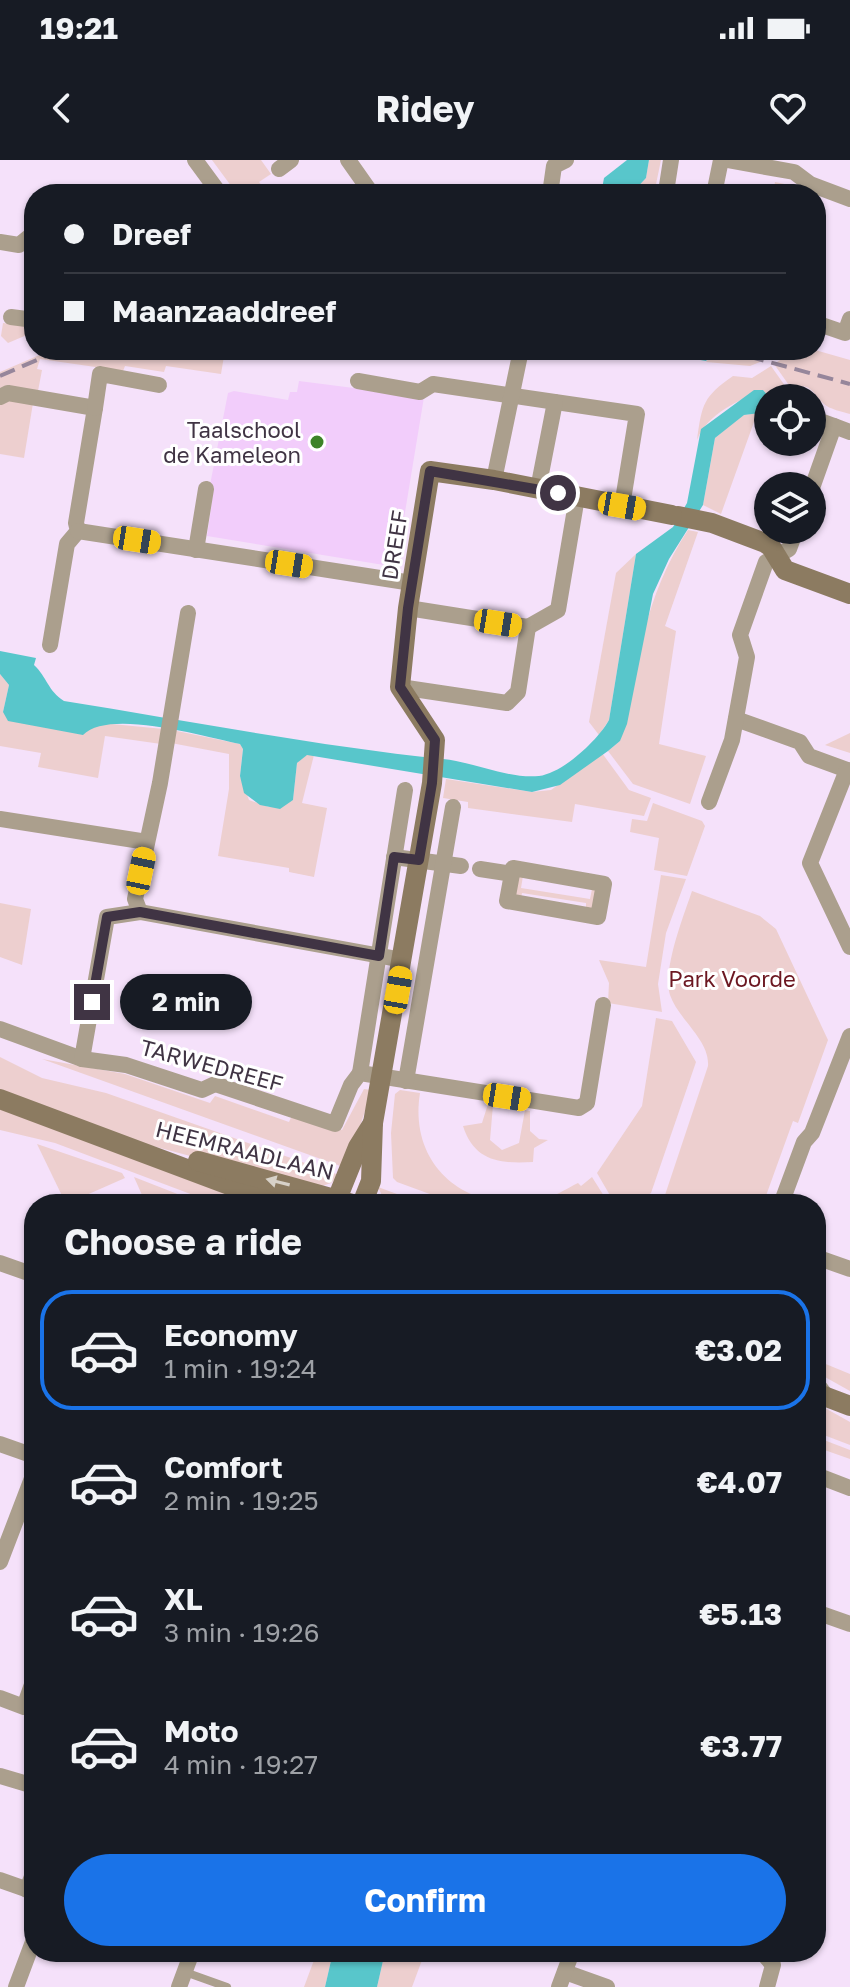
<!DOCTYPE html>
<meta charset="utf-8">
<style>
:root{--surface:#171b24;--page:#20242c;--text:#f1f3f6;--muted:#9ea1a6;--line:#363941;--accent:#1a73e8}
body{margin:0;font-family:"Golos Text",sans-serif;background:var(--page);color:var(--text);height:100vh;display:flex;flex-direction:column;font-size:30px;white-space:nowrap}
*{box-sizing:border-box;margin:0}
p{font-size:26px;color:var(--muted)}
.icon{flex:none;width:44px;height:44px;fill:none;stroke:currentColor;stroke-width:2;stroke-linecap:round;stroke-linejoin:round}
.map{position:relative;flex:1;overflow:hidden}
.sheet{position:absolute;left:24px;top:1034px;width:802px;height:768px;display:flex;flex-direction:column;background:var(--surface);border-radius:32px;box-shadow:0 2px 6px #0004}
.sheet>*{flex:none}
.hud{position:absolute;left:24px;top:24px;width:802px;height:176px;border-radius:32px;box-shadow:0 2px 6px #0004;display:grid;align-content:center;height:176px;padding:0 40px;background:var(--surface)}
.fabs{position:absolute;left:754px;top:224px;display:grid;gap:16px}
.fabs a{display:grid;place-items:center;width:72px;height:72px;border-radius:50%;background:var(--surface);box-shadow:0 2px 6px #0004;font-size:40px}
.end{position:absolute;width:36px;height:36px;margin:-18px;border:10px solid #403444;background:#fff;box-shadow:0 0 0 4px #fff}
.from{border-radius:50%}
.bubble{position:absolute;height:56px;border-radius:28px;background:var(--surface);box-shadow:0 2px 6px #0004;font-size:26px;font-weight:700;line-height:56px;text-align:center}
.car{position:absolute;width:24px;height:48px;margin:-24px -12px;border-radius:10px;box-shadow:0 0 6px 2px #0007;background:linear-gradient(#f5c518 24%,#345 0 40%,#f5c518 0 76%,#345 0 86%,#f5c518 0)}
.hud b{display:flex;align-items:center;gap:28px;height:76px;font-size:30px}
.hud b+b{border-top:2px solid var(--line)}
.hud i{width:20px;height:20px;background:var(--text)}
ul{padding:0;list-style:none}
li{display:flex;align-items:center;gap:24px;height:120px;margin:0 16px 12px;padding:0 24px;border:4px solid transparent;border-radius:32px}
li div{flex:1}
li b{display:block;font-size:30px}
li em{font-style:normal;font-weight:700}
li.current{border-color:var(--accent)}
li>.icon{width:72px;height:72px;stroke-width:1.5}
h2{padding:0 40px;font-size:36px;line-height:96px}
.button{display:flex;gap:16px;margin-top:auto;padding:16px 40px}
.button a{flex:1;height:92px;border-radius:48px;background:var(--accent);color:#fff;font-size:32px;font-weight:700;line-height:92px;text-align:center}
.status{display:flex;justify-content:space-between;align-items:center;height:56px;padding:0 40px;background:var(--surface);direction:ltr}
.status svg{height:22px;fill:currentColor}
header{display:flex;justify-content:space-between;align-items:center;height:104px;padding:0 40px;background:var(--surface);font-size:36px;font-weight:700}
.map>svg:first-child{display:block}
</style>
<div class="status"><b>19:21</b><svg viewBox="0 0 49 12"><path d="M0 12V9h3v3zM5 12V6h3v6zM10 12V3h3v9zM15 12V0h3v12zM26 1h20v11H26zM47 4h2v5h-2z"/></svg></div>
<header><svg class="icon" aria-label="back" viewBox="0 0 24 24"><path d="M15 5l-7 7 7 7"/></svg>Ridey<svg class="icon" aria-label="heart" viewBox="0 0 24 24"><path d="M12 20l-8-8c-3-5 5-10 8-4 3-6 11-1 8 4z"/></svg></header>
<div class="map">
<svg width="850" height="1827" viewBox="0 0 850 1827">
<rect width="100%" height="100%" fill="#f5e1fa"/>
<!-- built -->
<path fill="#f2cdfb" d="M299,221L424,237L396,407L207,376L213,335L209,330L228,233L234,231L288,240L290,232H297Z"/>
<!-- green -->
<g fill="#edcfcf">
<path d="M212,0H261L271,14L259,22L269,34H237Z"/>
<path d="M649,0H661L654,34H631L646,18Z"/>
<path d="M775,22L799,27L802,29L800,34H773Z"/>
<path d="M3,163L34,166V172L8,183L1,176Z"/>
<path d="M51,190H231L230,196H224L221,214L166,206L164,212L125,206L123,211L40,199L37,209L42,210L38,231H0V212Z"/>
<path d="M716,190H764L760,202L750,206L706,202Z"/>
<path d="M795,190H815L850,200V254C843,252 829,249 824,244C812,233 811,221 791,228L774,204Z"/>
<path d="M771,206L788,230L782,238H770L763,230C738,241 708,253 697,280C702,244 703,237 733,216L752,218Z"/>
<path d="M9,240L33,243L24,298L0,294V245Z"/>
<path d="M768,252V266L754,262L721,354L703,345L715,278L743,255Z"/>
<path d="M688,370L698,372L665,466L676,471L659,584L706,596L690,644L633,624L608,591L620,581C636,507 645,435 688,370Z"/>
<path d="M636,394L609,560L599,575L589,562L616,413Z"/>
<path d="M0,514L9,525L3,552L90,567L101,563L164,569L161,584L105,576L98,618L38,607L41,593L0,586Z"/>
<path d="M172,570L240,584L243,588L240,616L249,640L269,647L293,640L297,603L307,594L314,595L302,643L327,648L314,717L289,712V708L218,696L229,629V594L171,583Z"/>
<path d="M850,573V593L825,585Z"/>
<path d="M602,593L629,630L651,638L644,656L575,644L572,662L468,648V642L443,638L446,619L532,632L551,630Z"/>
<path d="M653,643L702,661L705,666L687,716L654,710L659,678L630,672L632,659L647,661Z"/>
<path d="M516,715L523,716L521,728L590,739L592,729H596L593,750L586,748V743L522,733L521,738L513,736Z"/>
<path d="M661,715L686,719L666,773L658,824L662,852L608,843L609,823L599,800L646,807Z"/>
<path d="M692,731L760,756L776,769L828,880L798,963L793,961L763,1044L663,1041L708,906C710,880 678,859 670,835C662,810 684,755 692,731Z"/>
<path d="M0,743L31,749L22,805L0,797Z"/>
<path d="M656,858L672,861L696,902L651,1033L635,1044H615L597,1013L642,946Z"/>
<path d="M0,897L42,918L106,933L339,1015L331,1023L314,1029L149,985L0,930Z"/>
<path d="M42,899L125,914L210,943L215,936L289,962L293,953L342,970L364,929L372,930L346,1008Z"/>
<path d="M400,930L420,933C408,1007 468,1054 538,1041C552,1038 566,1029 578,1023L581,1026L592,1017L609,1044H457L397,1022L393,1018L391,973L395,934Z"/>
<path d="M488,944L493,945L490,980L502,990L519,983L525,950L530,951V971L539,979L548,980L534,988L533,1002C500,1004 474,1001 463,966L482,963Z"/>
<path d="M0,947L268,1044H217L55,983L0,970Z"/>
<path d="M37,984L122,1013L125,1018L66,1044Z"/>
<path d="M134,1017L203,1044H146Z"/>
<path d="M378,1027L424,1044H386Z"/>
<path d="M816,1200L850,1214V1231L816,1212Z"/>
<path d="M816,1243L850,1262V1285L816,1272Z"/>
<path d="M816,1277L850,1290V1299L816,1287Z"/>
<path d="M317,1792H333L325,1827H304Z"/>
<path d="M385,1792H425L412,1827H377Z"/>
</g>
<!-- water -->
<g fill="#58c6cb">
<path d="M627,0H649L646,18L631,34H601L604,18Z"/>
<path d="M643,190H716L706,201Z"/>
<path d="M754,230H763L770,238L768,252L744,255L715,278L703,345L669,399L653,434L627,564L620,581L608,591L560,625L532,632L307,595L297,603L293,640L280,649L260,645L244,633L240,616L243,589L240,584C205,577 109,548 83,575L8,561L3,552L9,525L0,514V491L36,498L34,505C47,517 48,531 64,541C190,561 317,586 443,599C474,602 508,619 539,616C563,613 598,580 609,560L636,394L673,367L687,343L701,269Z"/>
<path d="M333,1792H385L377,1827H325Z"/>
</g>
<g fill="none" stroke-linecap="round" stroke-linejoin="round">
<!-- lane -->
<g stroke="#ab9f8d" stroke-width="8">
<path d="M816,1216L828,1232"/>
<path d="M185,1812L227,1827"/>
</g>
<!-- street -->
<g stroke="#ab9f8d" stroke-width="16">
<path d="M195,0L220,34"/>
<path d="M348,0L372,34"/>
<path d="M671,0L666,32L682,34"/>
<path d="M727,0L794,12L810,24L850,39"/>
<path d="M279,9L291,0"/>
<path d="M550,34L554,6L566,0"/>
<path d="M714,34L721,0"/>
<path d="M0,82L19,85L34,73"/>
<path d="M11,157L34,160"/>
<path d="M816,163L845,173L850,159"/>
<path d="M358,221L420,232L433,224L637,254L622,346"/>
<path d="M0,237L8,233L95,248L76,363L78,371L67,384L50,485"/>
<path d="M95,248L100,214L159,225"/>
<path d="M812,258L834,266"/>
<path d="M494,320L521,190"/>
<path d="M812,328L834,266L850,272"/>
<path d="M538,329L555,242"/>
<path d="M78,371L412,423"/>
<path d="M196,390L206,329"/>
<path d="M408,448L528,467"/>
<path d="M528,467L558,450L577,337"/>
<path d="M400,527L507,543L518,532L528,467"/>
<path d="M736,559L800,582L809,596L850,611"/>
<path d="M847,610L810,703L850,787"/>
<path d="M709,642L732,580L747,497L740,475L766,402L789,389L796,370"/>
<path d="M0,659L147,682"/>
<path d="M394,697L461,706"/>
<path d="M480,709L512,714L513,708L604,724L598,757L507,741L512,714"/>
<path d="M140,752L403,800"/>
<path d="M0,869L82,899L126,905L202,930L215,924L335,964L351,925L360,913L579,948L587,943L603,845"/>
<path d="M82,899L107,757L140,752L135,739L160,623L188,453"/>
<path d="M360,913L405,630"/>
<path d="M406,921L453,647"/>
<path d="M781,1044L804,982L812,973L850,876"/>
<path d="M816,1097L850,1109"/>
<path d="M0,1103L34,1115"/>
<path d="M0,1284L34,1296"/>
<path d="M816,1315L850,1328"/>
<path d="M0,1402L34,1313"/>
<path d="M816,1452L850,1464"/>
<path d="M0,1538L24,1547L34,1519"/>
<path d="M0,1616L34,1626"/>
<path d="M0,1720L34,1732"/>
<path d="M27,1730L34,1711"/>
<path d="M762,1792L773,1805L767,1827"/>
<path d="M565,1812L607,1827"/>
<path d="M16,1827L34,1779"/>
<path d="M179,1827L192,1792"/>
<path d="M559,1827L572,1792"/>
</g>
<!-- secondary -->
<g stroke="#8c7b61" stroke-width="20">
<path d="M678,356L712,363L765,383L771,387L785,410L850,434"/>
<path d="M0,939L280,1044"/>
<path d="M198,1001L352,1044"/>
<path d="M335,1044L358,987L373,963"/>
<path d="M362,1044L371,1021L373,963L432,623L435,580L400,527L408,448L430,311L494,320L672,355"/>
<path d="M816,1233L850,1246"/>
</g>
<!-- rail -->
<g stroke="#96869b" stroke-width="4" stroke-dasharray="16 8" stroke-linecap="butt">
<path d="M725,190L850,224"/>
<path d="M0,216L60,190"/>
</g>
</g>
<!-- one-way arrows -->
<defs><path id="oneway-solid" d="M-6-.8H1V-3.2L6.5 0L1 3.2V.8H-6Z" transform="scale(2)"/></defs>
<use fill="#d7d1c8" href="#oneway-solid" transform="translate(278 1022) rotate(-166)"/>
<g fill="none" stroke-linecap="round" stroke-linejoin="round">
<!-- route -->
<path stroke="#403444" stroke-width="10" d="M92,842L107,757L140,752L379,796L394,697L419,700L432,623L435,580L400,527L408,448L430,311L558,333"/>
</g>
<!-- markers -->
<circle fill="#3d8328" stroke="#fff" stroke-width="3" cx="317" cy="282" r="8"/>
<g text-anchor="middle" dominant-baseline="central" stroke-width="6" stroke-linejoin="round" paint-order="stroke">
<!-- poi labels -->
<g font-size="22" fill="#403444" stroke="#fff" text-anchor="end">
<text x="301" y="269">Taalschool<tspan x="301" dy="25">de Kameleon</tspan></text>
</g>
<!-- street labels -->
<g font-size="22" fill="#403444" stroke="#fff">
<text transform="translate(394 385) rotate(-81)">DREEF</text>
<text transform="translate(212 905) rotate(15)">TARWEDREEF</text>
<text transform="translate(245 990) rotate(14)">HEEMRAADLAAN</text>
</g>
<!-- park labels -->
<g font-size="22" fill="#6c1721" stroke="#fff">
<text x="732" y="818">Park Voorde</text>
</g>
</g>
</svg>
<div class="fabs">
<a><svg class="icon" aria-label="locate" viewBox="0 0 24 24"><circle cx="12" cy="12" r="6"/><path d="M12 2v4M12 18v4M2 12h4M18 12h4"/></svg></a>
<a><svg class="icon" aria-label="layers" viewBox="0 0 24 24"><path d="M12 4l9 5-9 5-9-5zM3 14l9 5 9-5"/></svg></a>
</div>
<i class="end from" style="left:558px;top:333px"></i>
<i class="end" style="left:92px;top:842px"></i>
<div class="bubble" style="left:120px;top:814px;width:132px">2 min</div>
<i class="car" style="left:622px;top:346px;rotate:100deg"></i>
<i class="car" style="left:137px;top:380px;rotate:99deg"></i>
<i class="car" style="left:289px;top:404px;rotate:99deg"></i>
<i class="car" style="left:498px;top:463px;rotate:99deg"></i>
<i class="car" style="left:141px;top:711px;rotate:12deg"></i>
<i class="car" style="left:398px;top:830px;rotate:10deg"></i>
<i class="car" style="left:507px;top:937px;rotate:99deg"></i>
<div class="hud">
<b><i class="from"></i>Dreef</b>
<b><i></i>Maanzaaddreef</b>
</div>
<section class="sheet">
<h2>Choose a ride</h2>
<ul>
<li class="current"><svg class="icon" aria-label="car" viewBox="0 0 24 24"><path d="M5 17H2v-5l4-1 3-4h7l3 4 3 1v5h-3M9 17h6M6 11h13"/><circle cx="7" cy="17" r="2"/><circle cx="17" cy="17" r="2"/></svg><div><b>Economy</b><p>1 min · 19:24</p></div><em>€3.02</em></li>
<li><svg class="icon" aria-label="car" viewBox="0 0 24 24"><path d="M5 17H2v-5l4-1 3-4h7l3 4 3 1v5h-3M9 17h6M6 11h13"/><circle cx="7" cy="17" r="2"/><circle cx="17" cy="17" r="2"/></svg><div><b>Comfort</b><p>2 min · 19:25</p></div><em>€4.07</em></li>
<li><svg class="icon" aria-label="car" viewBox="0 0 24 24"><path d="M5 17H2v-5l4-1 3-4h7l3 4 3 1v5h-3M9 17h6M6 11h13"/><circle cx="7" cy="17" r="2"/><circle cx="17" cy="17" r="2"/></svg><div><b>XL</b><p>3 min · 19:26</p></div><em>€5.13</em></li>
<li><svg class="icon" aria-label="car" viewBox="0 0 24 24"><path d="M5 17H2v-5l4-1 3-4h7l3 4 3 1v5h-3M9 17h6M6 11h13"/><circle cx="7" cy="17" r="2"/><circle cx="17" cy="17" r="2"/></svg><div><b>Moto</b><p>4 min · 19:27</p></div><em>€3.77</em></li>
</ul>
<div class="button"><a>Confirm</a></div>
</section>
</div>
